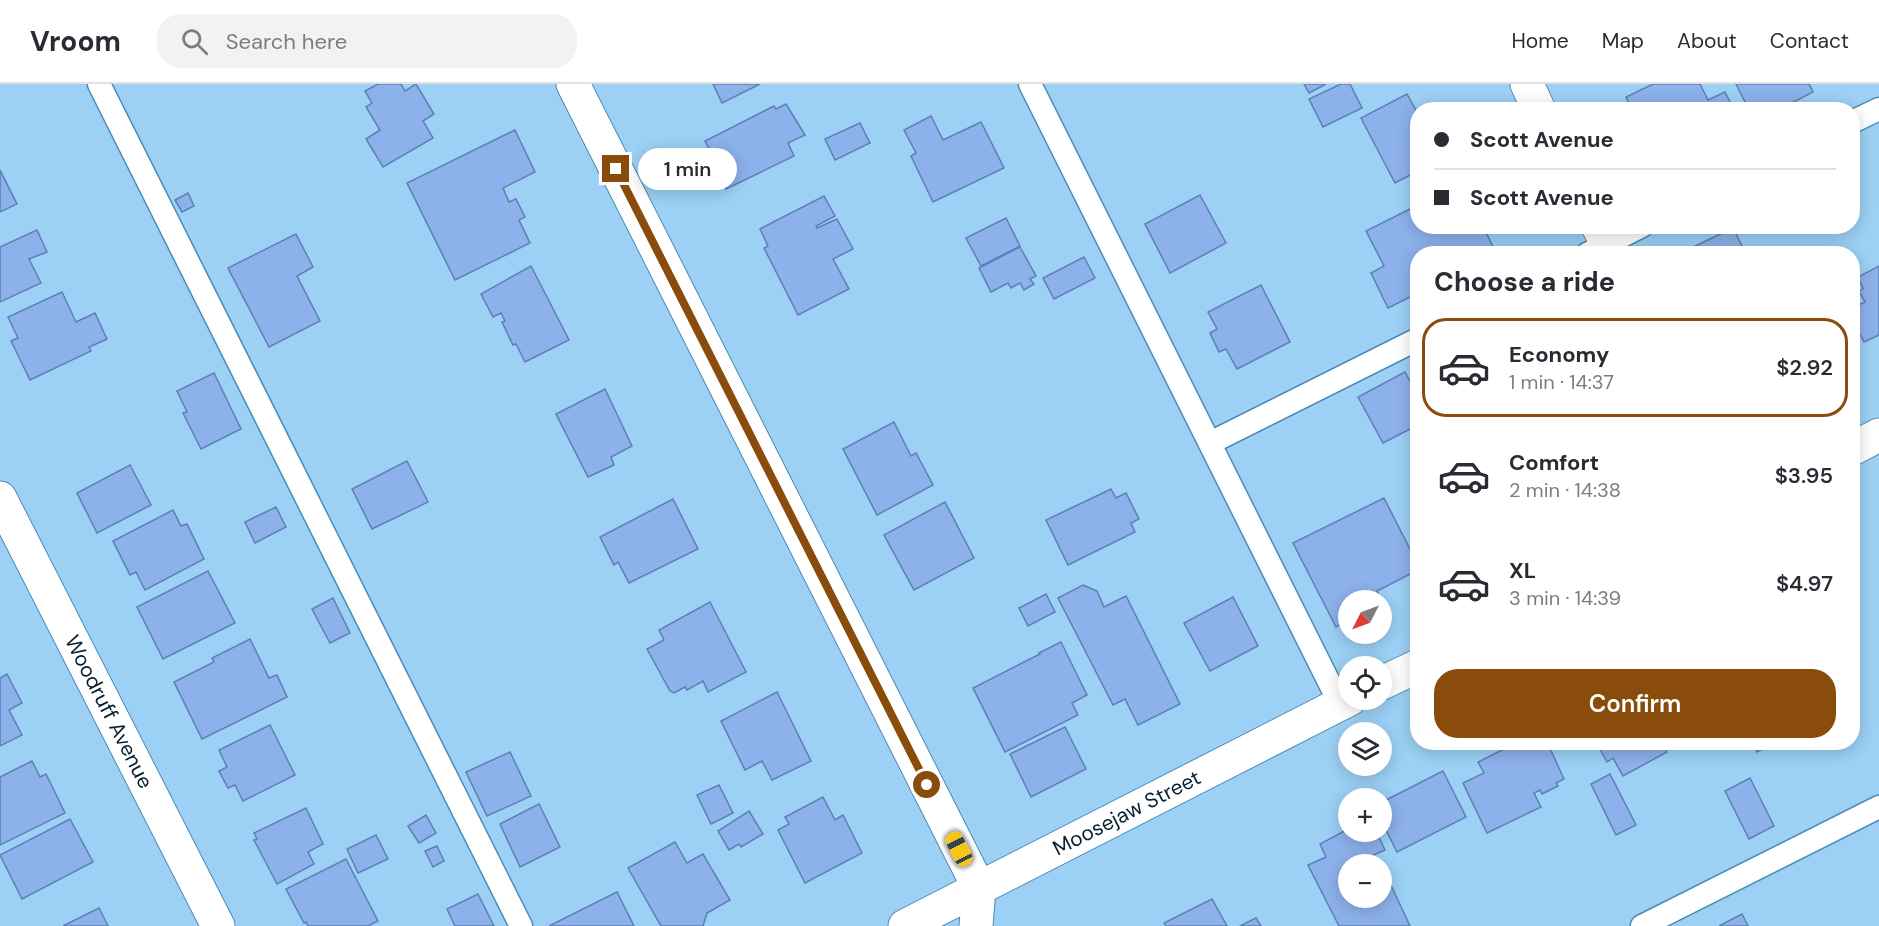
<!DOCTYPE html>
<meta charset="utf-8">
<style>
:root{--surface:#fff;--page:#f2f2f3;--text:#2b2b33;--muted:#7c7c81;--line:#e1e1e2;--accent:#894c0b}
body{margin:0;font-family:"DM Sans",sans-serif;background:var(--page);color:var(--text);height:100vh;display:flex;flex-direction:column;font-size:22px;white-space:nowrap}
*{box-sizing:border-box;margin:0}
p{font-size:20px;color:var(--muted)}
.icon{flex:none;width:33px;height:33px;fill:none;stroke:currentColor;stroke-width:2;stroke-linecap:round;stroke-linejoin:round}
.map{position:relative;flex:1;overflow:hidden}
.details{position:absolute;left:1410px;top:162px;width:450px;height:504px;display:flex;flex-direction:column;background:var(--surface);border-radius:24px;box-shadow:0 3px 15px #0003}
.details>*{flex:none}
.top-card{position:absolute;left:1410px;top:18px;width:450px;height:132px;border-radius:24px;box-shadow:0 3px 15px #0003;display:grid;align-content:center;height:132px;padding:0 24px;background:var(--surface)}
.needle{width:39px;rotate:228deg}
.buttons{position:absolute;left:1338px;top:506px;display:grid;gap:12px}
.buttons a{display:grid;place-items:center;width:54px;height:54px;border-radius:50%;background:var(--surface);box-shadow:0 3px 15px #0003;font-size:30px}
.end{position:absolute;width:27px;height:27px;margin:-14px;border:8px solid #894c0b;background:#fff;box-shadow:0 0 0 3px #fff}
.from{border-radius:50%}
.bubble{position:absolute;height:42px;border-radius:21px;background:var(--surface);box-shadow:0 3px 15px #0003;font-size:20px;font-weight:600;line-height:42px;text-align:center}
.car{position:absolute;width:18px;height:36px;margin:-18px -9px;border-radius:8px;box-shadow:0 0 4px 2px #0007;background:linear-gradient(#f5c518 24%,#345 0 40%,#f5c518 0 76%,#345 0 86%,#f5c518 0)}
.top-card b{display:flex;align-items:center;gap:21px;height:57px;font-size:22px}
.top-card b+b{border-top:2px solid var(--line)}
.top-card i{width:15px;height:15px;background:var(--text)}
ul{padding:0;list-style:none}
li{display:flex;align-items:center;gap:18px;height:99px;margin:0 12px 9px;padding:0 12px;border:3px solid transparent;border-radius:24px}
li div{flex:1}
li b{display:block;font-size:22px}
li em{font-style:normal;font-weight:600}
li.on{border-color:var(--accent)}
li>.icon{width:54px;height:54px;stroke-width:1.5}
h2{padding:0 24px;font-size:27px;line-height:72px}
.primary-button{display:flex;gap:12px;margin-top:auto;padding:12px 24px}
.primary-button a{flex:1;height:69px;border-radius:24px;background:var(--accent);color:#fff;font-size:24px;font-weight:600;line-height:69px;text-align:center}
header{display:flex;align-items:center;gap:36px;box-sizing:border-box;height:84px;padding:0 30px;background:var(--surface);border-bottom:2px solid var(--line)}
header strong{font-size:28px}
nav{display:flex;gap:33px;margin-inline-start:auto;font-size:21px}
.search{width:420px;height:54px;background:var(--page);display:flex;align-items:center;gap:15px;box-sizing:border-box;padding:0 21px;border-radius:24px;color:var(--muted);font-size:22px}
.map>svg:first-child{display:block}
</style>
<header>
<strong>Vroom</strong>
<div class="search"><svg class="icon" aria-label="search" viewBox="0 0 24 24"><circle cx="10" cy="10" r="6"/><path d="M15 15l6 6"/></svg>Search here</div>
<nav><a>Home</a><a>Map</a><a>About</a><a>Contact</a></nav>
</header>
<div class="map">
<svg width="1879" height="842" viewBox="0 0 1879 842">
<rect width="100%" height="100%" fill="#9cd0f5"/>
<!-- building -->
<g fill="#8db1eb" stroke="#5d7fb6" stroke-width="1.5">
<path d="M378,0H401L405,7L416,0L434,30L423,37L433,54L383,83L366,55L380,46L366,23L372,19L365,7Z"/>
<path d="M713,0H760L722,19Z"/>
<path d="M1304,0H1326L1309,9Z"/>
<path d="M1341,0H1350L1362,24L1323,43L1309,15Z"/>
<path d="M1653,0H1700L1708,16L1725,8L1734,26H1632L1626,13Z"/>
<path d="M1736,0H1809L1813,8L1782,24L1783,26H1749Z"/>
<path d="M1407,10L1418,30V87L1395,99L1361,34Z"/>
<path d="M786,20L805,51L788,59L794,72L726,105L718,90L712,93L704,77L713,72L705,57L774,22L776,25Z"/>
<path d="M931,32L943,56L981,38L1004,84L933,118L911,72L916,69L904,46Z"/>
<path d="M860,39L870,59L835,76L825,55Z"/>
<path d="M515,46L535,88L503,104L509,118L516,115L525,133L519,136L530,159L455,196L407,99Z"/>
<path d="M0,86L17,120L0,128Z"/>
<path d="M188,109L194,122L182,128L175,116Z"/>
<path d="M1200,111L1226,159L1170,189L1145,140Z"/>
<path d="M824,112L835,132L816,142L817,144L837,135L853,165L833,175L849,205L798,231L764,164L768,162L760,145Z"/>
<path d="M1418,121V142H1483L1496,169L1418,170V209L1388,224L1371,189L1384,182L1366,147Z"/>
<path d="M1006,134L1020,162L981,182L966,154Z"/>
<path d="M1733,144L1746,170H1693L1691,164Z"/>
<path d="M37,146L47,168L29,175L41,199L0,218V163Z"/>
<path d="M296,150L313,183L297,192L320,237L269,263L228,184Z"/>
<path d="M1020,163L1036,192L1030,195L1034,200L1024,206L1020,199L1011,204L1008,199L991,208L979,184Z"/>
<path d="M1084,173L1095,194L1054,215L1043,194Z"/>
<path d="M531,182L569,256L525,278L516,260L513,261L502,238L505,237L501,229L493,233L481,210Z"/>
<path d="M1879,182V251L1864,258L1852,235V224L1865,218L1859,207L1863,205L1858,193Z"/>
<path d="M1261,201L1290,258L1237,285L1226,265L1219,268L1210,249L1217,245L1208,228Z"/>
<path d="M62,208L76,238L95,229L107,255L89,263L91,267L30,296L11,257L18,254L8,233Z"/>
<path d="M1405,288L1418,312V341L1383,359L1358,313Z"/>
<path d="M214,289L241,345L201,365L183,329L187,328L177,307Z"/>
<path d="M605,305L632,362L611,373L614,381L588,393L556,330Z"/>
<path d="M894,338L911,372L916,369L933,401L877,431L843,365Z"/>
<path d="M407,377L428,418L372,445L352,405Z"/>
<path d="M130,381L151,421L97,449L77,409Z"/>
<path d="M1111,405L1116,414L1126,409L1139,435L1131,439L1135,448L1068,481L1046,436Z"/>
<path d="M1384,414L1418,481V486L1377,507L1381,516H1348V536L1336,543L1293,459Z"/>
<path d="M673,415L698,465L629,499L618,478L614,481L600,453Z"/>
<path d="M945,418L974,474L914,506L884,451Z"/>
<path d="M276,423L286,443L255,459L245,438Z"/>
<path d="M173,426L181,442L187,440L204,475L145,506L136,488L130,491L113,457Z"/>
<path d="M208,487L235,539L163,575L137,523Z"/>
<path d="M1083,501L1097,507L1104,523L1126,512L1180,620L1138,641L1125,615L1113,621L1058,514Z"/>
<path d="M1046,510L1055,528L1028,542L1019,524Z"/>
<path d="M1233,513L1258,562L1210,587L1184,539Z"/>
<path d="M333,514L350,549L330,559L312,525Z"/>
<path d="M710,518L746,588L708,608L703,597L687,606L685,603L674,609L670,607L647,565L664,556L659,546Z"/>
<path d="M250,555L269,594L277,591L287,613L202,655L174,598L214,578L212,574Z"/>
<path d="M1061,558L1087,611L1072,619L1078,631L1005,668L973,604L1040,570L1039,569Z"/>
<path d="M7,590L22,619L9,626L22,651L0,662V594Z"/>
<path d="M777,608L811,677L772,696L762,677L745,686L721,637Z"/>
<path d="M270,641L295,691L243,717L235,701L228,704L219,687L227,683L219,666Z"/>
<path d="M1065,643L1086,685L1031,713L1010,670Z"/>
<path d="M1518,658H1547L1564,695L1556,699L1558,702L1542,710L1540,706L1534,709L1541,723L1487,749L1463,699L1484,689L1478,678Z"/>
<path d="M1596,658H1662L1667,668L1623,692L1613,674L1607,678Z"/>
<path d="M1752,658H1774V659L1757,668Z"/>
<path d="M510,668L531,712L487,732L466,688Z"/>
<path d="M32,677L40,693L46,690L65,729L0,761V693Z"/>
<path d="M1443,687L1466,733L1397,768L1382,738V718Z"/>
<path d="M1610,690L1636,741L1616,751L1591,700Z"/>
<path d="M1750,694L1774,742L1749,755L1725,707Z"/>
<path d="M719,701L733,729L711,740L697,711Z"/>
<path d="M823,713L835,736L843,731L862,769L805,799L778,746L789,740L785,733Z"/>
<path d="M539,720L560,763L520,783L500,740Z"/>
<path d="M306,724L323,760L308,768L314,780L277,800L254,756L257,755L254,749Z"/>
<path d="M749,727L763,750L741,763L739,760L729,766L718,747Z"/>
<path d="M426,731L436,749L419,759L408,742Z"/>
<path d="M70,735L93,778L22,815L0,771Z"/>
<path d="M1348,745V747H1376L1385,766L1373,771L1378,780H1348V813H1382V782L1410,842H1339L1308,781L1326,773L1320,760Z"/>
<path d="M376,751L388,775L358,789L347,765Z"/>
<path d="M675,758L687,779L703,770L730,816L707,829L703,842H661L628,784Z"/>
<path d="M437,762L444,777L433,783L425,767Z"/>
<path d="M346,775L378,837L368,842H308L306,838L304,839L286,805Z"/>
<path d="M617,808L634,842H549Z"/>
<path d="M478,810L494,842H455L447,825Z"/>
<path d="M1212,815L1227,842H1166L1164,839Z"/>
<path d="M99,824L108,842H63Z"/>
<path d="M1742,830L1748,842H1719Z"/>
<path d="M1256,834L1261,842H1240Z"/>
</g>
<g fill="none" stroke-linecap="round" stroke-linejoin="round">
<!-- service casing -->
<g stroke="#4b8cb7" stroke-width="25">
<g id="service">
<path d="M99,0L521,842"/>
<path d="M1030,0L1340,620"/>
<path d="M1852,38L1879,25"/>
<path d="M1587,170L1642,142"/>
<path d="M1210,359L1418,255"/>
<path d="M1642,842L1879,723"/>
</g>
</g>
<!-- minor casing -->
<g stroke="#4b8cb7" stroke-width="35">
<g id="minor">
<path d="M573,0L979,804L976,842"/>
<path d="M1527,0L1539,26"/>
<path d="M1598,142L1612,170"/>
<path d="M1852,365L1879,351"/>
<path id="s1" d="M0,414L218,842"/>
<path d="M1382,599L1418,582"/>
<path id="s2" d="M905,842L1350,615"/>
</g>
</g>
<!-- service -->
<use href="#service" stroke="#fff" stroke-width="22"/>
<!-- minor -->
<use href="#minor" stroke="#fff" stroke-width="33"/>
</g>
<g fill="none" stroke-linecap="round" stroke-linejoin="round">
<!-- route -->
<path stroke="#894c0b" stroke-width="8" d="M616,85L927,701"/>
</g>
<g text-anchor="middle" dominant-baseline="central" stroke-width="4.5" stroke-linejoin="round" paint-order="stroke">
<!-- street labels -->
<g font-size="21" fill="#042031" stroke="#9cd0f5">
<text stroke="none"><textPath href="#s1" startOffset="240">Woodruff Avenue</textPath></text>
<text stroke="none"><textPath href="#s2" startOffset="249">Moosejaw Street</textPath></text>
</g>
</g>
</svg>
<div class="buttons">
<a><svg class="needle" viewBox="-14 -14 28 28"><path d="M0-13l5 13h-10z" fill="#e53935"/><path d="M0 13l5-13h-10z" fill="#7c7c81"/></svg></a>
<a><svg class="icon" aria-label="locate" viewBox="0 0 24 24"><circle cx="12" cy="12" r="6"/><path d="M12 2v4M12 18v4M2 12h4M18 12h4"/></svg></a>
<a><svg class="icon" aria-label="layers" viewBox="0 0 24 24"><path d="M12 4l9 5-9 5-9-5zM3 14l9 5 9-5"/></svg></a>
<a>+</a>
<a>−</a>
</div>
<i class="end from" style="left:927px;top:701px"></i>
<i class="end" style="left:616px;top:85px"></i>
<div class="bubble" style="left:638px;top:64px;width:99px">1 min</div>
<i class="car" style="left:959px;top:765px;rotate:333deg"></i>
<div class="top-card">
<b><i class="from"></i>Scott Avenue</b>
<b><i></i>Scott Avenue</b>
</div>
<section class="details">
<h2>Choose a ride</h2>
<ul>
<li class="on"><svg class="icon" aria-label="car" viewBox="0 0 24 24"><path d="M5 17H2v-5l4-1 3-4h7l3 4 3 1v5h-3M9 17h6M6 11h13"/><circle cx="7" cy="17" r="2"/><circle cx="17" cy="17" r="2"/></svg><div><b>Economy</b><p>1 min · 14:37</p></div><em>$2.92</em></li>
<li><svg class="icon" aria-label="car" viewBox="0 0 24 24"><path d="M5 17H2v-5l4-1 3-4h7l3 4 3 1v5h-3M9 17h6M6 11h13"/><circle cx="7" cy="17" r="2"/><circle cx="17" cy="17" r="2"/></svg><div><b>Comfort</b><p>2 min · 14:38</p></div><em>$3.95</em></li>
<li><svg class="icon" aria-label="car" viewBox="0 0 24 24"><path d="M5 17H2v-5l4-1 3-4h7l3 4 3 1v5h-3M9 17h6M6 11h13"/><circle cx="7" cy="17" r="2"/><circle cx="17" cy="17" r="2"/></svg><div><b>XL</b><p>3 min · 14:39</p></div><em>$4.97</em></li>
</ul>
<div class="primary-button"><a>Confirm</a></div>
</section>
</div>
